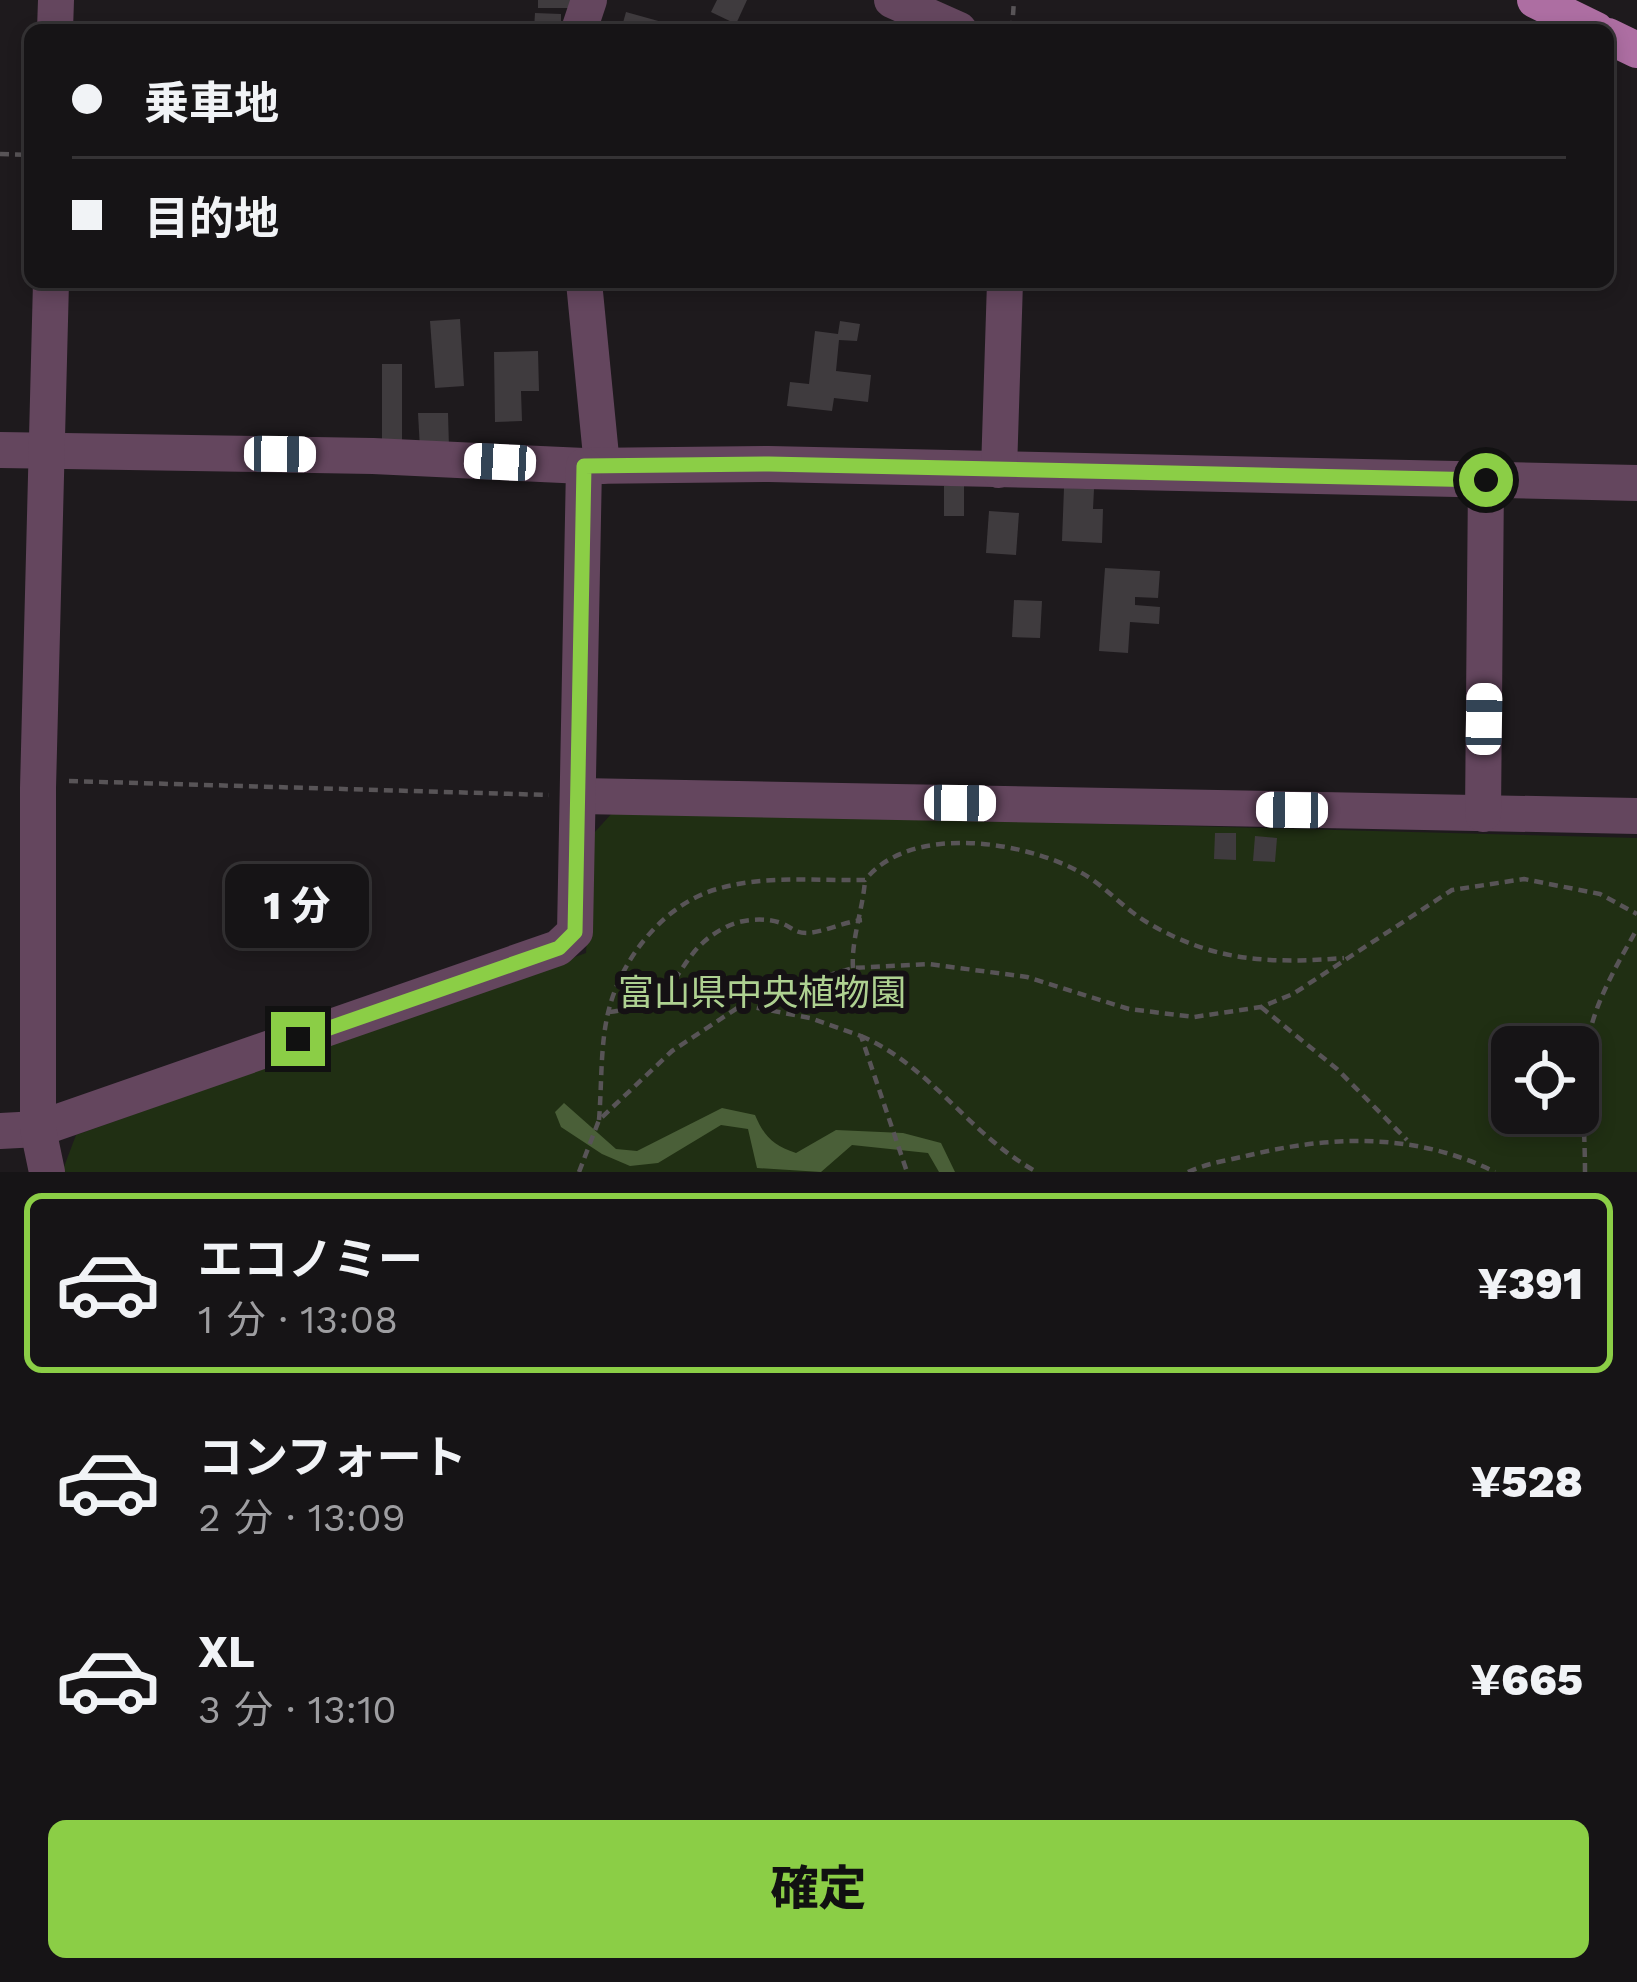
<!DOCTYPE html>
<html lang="ja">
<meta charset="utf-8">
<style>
:root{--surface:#161416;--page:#232123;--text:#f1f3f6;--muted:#9e9ea1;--line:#353335;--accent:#8bce46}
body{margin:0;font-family:"Work Sans","Noto Sans JP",sans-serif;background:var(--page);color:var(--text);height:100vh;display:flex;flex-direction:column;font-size:45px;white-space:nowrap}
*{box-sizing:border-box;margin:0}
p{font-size:39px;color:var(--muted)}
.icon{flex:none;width:66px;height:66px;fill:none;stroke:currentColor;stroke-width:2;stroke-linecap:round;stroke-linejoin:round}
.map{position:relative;height:1172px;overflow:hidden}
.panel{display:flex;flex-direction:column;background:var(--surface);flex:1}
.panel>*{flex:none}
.top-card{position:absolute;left:24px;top:24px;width:1590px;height:264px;border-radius:18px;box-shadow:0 6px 18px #0003,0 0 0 3px var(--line);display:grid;align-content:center;height:264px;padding:0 48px;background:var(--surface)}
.tools{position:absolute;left:1491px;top:1026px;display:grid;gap:24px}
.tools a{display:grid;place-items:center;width:108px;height:108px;border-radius:18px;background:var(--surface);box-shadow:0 6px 18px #0003,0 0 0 3px var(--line);font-size:60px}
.end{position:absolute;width:54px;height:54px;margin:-27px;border:15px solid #8bce46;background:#111;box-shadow:0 0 0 6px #111}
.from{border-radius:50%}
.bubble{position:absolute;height:84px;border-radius:18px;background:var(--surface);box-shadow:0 6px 18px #0003,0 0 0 3px var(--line);font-size:39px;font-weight:800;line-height:84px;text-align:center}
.car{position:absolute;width:36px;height:72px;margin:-36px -18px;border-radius:15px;box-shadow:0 0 9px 3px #0007;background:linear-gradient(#fff 24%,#345 0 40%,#fff 0 76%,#345 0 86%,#fff 0)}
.top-card b{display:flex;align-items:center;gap:42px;height:114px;font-size:45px}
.top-card b+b{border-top:3px solid var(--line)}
.top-card i{width:30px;height:30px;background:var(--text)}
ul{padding:21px 0 0;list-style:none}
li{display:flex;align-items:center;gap:36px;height:180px;margin:0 24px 18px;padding:0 24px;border:6px solid transparent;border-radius:18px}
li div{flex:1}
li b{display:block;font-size:45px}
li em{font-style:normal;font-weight:800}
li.active{border-color:var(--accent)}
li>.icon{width:108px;height:108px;stroke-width:1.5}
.button{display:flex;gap:24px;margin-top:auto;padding:24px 48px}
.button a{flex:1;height:138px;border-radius:18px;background:var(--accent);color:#111;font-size:48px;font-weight:800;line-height:138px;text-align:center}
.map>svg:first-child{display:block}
</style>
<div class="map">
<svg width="1637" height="1172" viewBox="0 0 1637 1172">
<rect width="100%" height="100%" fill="#1e1a1d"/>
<!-- green -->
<path fill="#202f13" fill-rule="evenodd" d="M614,811L1637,838V1172H62L76,1135L586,953L593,834ZM1512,1047H1578V1113H1512Z"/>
<!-- water -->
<path fill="#4a5f38" d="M564,1103L616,1149L637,1151L722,1108L755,1115C764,1136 773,1146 796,1153L836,1130L903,1133L941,1143L955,1172H939L928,1153L852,1145L821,1172L757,1168L748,1129L721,1125L658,1163L630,1166L602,1154L561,1127L555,1112Z"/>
<!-- building -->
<g fill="#3f3b3e">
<rect x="538" y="0" width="33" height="8"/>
<path d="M717,0H747L736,24L711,12Z"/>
<path d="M626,12L687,29V30H621Z"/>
<path d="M535,13L561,14V30H534Z"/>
<path d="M460,319L464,386L435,388L430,321Z"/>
<path d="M840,321L860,324L857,341L839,340L836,371L871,375L868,402L834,398L832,411L787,406L790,382L809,384L815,331L838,334Z"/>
<path d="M538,351L539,391H521L522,421L495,422L494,352Z"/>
<rect x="382" y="364" width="20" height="76"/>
<path d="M418,413H448L449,448L420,449Z"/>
<rect x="944" y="486" width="20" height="30"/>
<path d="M1064,488L1094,489L1093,509H1103L1102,543L1062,541Z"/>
<path d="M989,511L1019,513L1016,555L986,553Z"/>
<path d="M1105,568L1160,571L1158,598L1135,597V605L1160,607L1159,624L1130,622L1128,653L1099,651Z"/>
<path d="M1014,600L1042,601L1040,638L1012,637Z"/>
<path d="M1215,833H1236V860L1214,859Z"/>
<path d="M1255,836L1277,838L1275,862L1253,861Z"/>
</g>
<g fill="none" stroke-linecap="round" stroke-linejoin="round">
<!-- path -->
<g stroke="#585457" stroke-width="4.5" stroke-dasharray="9 6" stroke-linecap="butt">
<path d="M1012,30L1014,0"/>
<path d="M0,154L30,155"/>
<path d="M69,781L549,795"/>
<path d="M853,968C851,940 863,909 865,880"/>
<path d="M742,1005L810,1018L861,1036L907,1172"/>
<path d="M1261,1007L1337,1069L1407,1140"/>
<path d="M609,1012C691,1002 668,956 726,927C741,919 765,917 781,923C792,927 794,933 807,933C825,932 843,922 862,920"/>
<path d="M861,1036C931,1066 970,1136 1037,1172"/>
<path d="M599,1120C602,1084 600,1043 609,1009C622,958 664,904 717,889C763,875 817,881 865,880C911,823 1023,841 1080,872C1099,882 1115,899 1132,912C1150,926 1175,938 1197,946C1244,963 1295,962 1344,958"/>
<path d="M579,1172L599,1120L672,1051L742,1005L781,989L853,968L929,964L1027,977L1129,1009L1194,1017L1261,1007L1293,994L1452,890L1524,879L1600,894L1637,914"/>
<path d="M1188,1172C1207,1163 1230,1160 1250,1155C1333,1135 1417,1133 1495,1172"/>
<path d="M1585,1172C1585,1125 1579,1077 1590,1031C1599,995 1619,961 1637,929"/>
</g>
<!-- minor -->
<g stroke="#64465e" stroke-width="36">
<path d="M892,0L959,30"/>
<path d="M55,30L56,0"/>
<path d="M579,30L589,0"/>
<path d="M584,282L602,466"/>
<path d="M0,450L373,456L584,466L769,464L1637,483"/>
<path d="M999,470L1005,282"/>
<path d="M580,796L1637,816"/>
<path d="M1483,814L1486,480"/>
<path d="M0,1131L38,1129L558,948L575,932L584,466"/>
<path d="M47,1172L38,1129V788L51,282"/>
</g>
<!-- major -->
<g stroke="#ad6ea2" stroke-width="36">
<path d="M1535,0L1596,30"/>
<path d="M1608,36L1637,50"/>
</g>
</g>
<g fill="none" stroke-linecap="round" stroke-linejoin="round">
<!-- route -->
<path stroke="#8bce46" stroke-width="15" d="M298,1039L559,948L575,932L584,466L769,464L1486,480"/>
</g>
<g text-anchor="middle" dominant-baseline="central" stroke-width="12" stroke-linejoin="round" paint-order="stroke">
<!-- park labels -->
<g font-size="36" fill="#aed191" stroke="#151114">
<text x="762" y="993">富山県中央植物園</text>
</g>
</g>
</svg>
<div class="tools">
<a><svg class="icon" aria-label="locate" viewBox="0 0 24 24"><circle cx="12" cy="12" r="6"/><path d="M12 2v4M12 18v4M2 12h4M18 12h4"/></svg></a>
</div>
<i class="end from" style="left:1486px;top:480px"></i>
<i class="end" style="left:298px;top:1039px"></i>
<div class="bubble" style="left:225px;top:864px;width:144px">1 分</div>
<i class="car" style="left:280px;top:454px;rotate:91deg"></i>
<i class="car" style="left:500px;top:462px;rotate:273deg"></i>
<i class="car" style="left:1484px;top:719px;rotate:1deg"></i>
<i class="car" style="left:960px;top:803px;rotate:91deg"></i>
<i class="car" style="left:1292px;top:810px;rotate:271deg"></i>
<div class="top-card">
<b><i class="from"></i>乗車地</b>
<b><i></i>目的地</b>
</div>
</div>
<section class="panel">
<ul>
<li class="active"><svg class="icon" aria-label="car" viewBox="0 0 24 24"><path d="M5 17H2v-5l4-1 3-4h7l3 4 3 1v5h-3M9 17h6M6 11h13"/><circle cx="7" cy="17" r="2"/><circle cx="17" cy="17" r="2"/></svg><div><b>エコノミー</b><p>1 分 · 13:08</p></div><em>¥391</em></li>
<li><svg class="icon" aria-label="car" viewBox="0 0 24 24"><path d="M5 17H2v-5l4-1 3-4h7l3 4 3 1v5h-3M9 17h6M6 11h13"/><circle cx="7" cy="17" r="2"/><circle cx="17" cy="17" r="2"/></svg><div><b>コンフォート</b><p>2 分 · 13:09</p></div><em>¥528</em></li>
<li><svg class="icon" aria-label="car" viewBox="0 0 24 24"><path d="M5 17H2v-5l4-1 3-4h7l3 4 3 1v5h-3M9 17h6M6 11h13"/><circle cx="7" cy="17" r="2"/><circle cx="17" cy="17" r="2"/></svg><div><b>XL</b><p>3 分 · 13:10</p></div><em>¥665</em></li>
</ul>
<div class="button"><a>確定</a></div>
</section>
